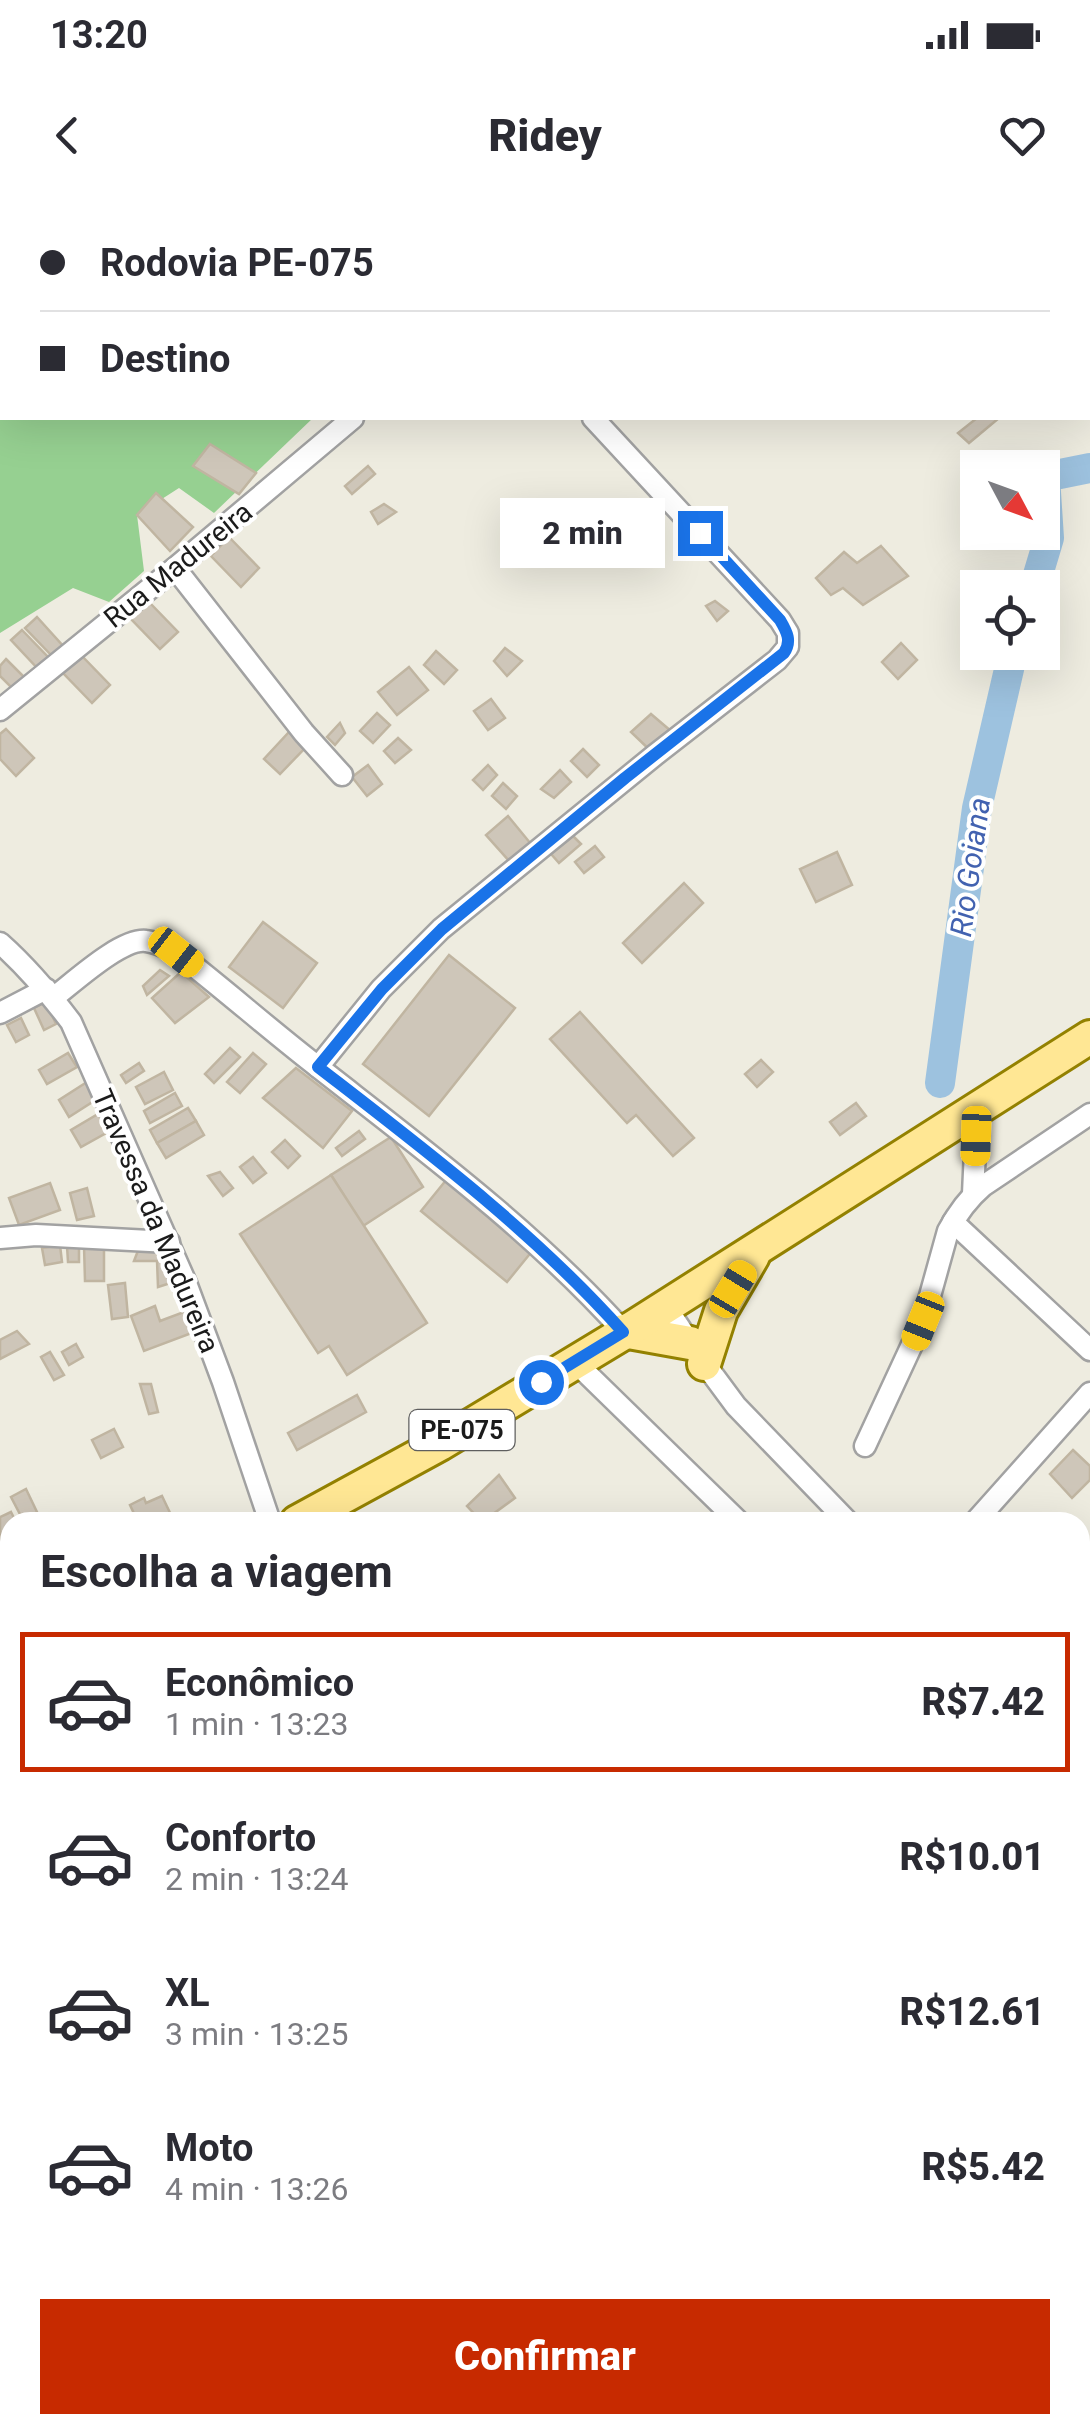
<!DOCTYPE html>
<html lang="pt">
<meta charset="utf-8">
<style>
:root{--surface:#fff;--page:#f7f7f7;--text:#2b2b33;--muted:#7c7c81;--line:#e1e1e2;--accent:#c72a00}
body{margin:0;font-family:Roboto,sans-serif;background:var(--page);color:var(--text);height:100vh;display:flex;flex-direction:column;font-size:38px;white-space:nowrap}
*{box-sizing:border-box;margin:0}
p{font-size:32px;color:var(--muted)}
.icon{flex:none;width:55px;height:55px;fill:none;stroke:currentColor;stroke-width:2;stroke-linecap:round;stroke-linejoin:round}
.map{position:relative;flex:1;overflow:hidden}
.side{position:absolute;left:0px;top:1312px;width:1090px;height:922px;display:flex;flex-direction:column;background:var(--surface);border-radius:30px 30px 0 0;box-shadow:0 10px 40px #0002}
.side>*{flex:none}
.hud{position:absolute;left:0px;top:0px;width:1090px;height:220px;box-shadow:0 10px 40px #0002;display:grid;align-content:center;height:220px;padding:0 40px;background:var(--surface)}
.needle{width:65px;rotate:131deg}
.fabs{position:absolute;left:960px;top:250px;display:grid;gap:20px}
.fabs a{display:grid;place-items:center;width:100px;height:100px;border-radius:0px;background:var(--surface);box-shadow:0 10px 40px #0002;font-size:50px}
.end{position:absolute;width:45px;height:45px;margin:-22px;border:12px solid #1a73e8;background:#fff;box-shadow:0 0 0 5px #fff}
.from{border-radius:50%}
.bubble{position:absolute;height:70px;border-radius:0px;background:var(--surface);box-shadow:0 10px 40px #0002;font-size:32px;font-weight:800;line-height:70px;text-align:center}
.car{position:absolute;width:30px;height:60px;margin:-30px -15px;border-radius:12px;box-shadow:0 0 8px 2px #0007;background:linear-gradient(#f5c518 24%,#345 0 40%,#f5c518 0 76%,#345 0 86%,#f5c518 0)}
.hud b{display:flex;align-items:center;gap:35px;height:95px;font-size:38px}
.hud b+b{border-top:2px solid var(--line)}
.hud i{width:25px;height:25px;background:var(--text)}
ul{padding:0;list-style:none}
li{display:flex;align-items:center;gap:30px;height:140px;margin:0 20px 15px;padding:0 20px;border:5px solid transparent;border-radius:0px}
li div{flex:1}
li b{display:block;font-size:38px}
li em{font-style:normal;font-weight:800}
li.on{border-color:var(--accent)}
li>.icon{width:90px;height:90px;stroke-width:1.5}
h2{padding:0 40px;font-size:45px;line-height:120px}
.action{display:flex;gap:20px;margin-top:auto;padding:20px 40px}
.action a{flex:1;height:115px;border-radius:0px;background:var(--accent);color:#fff;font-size:40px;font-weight:800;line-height:115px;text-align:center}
.status{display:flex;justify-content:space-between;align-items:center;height:70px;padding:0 50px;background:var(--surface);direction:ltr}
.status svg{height:28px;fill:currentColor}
header{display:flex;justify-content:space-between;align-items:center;height:130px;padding:0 40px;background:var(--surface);font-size:45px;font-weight:800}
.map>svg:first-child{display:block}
</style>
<div class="status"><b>13:20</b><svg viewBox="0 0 49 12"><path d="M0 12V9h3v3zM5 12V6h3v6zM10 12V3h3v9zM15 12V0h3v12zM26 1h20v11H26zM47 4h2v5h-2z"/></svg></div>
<header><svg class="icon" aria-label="back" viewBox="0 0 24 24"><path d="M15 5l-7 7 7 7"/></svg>Ridey<svg class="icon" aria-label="heart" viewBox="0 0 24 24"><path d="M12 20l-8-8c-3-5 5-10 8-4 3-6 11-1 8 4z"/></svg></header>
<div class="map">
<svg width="1090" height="2234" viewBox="0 0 1090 2234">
<rect width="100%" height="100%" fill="#eeece0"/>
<!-- forest -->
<g fill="#96d091">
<path d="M0,0H321L324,2H2V218H313L214,313L179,288L137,315L144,371L109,402L73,388L0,433Z"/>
<path d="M0,1992L10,2009V2075L0,2079Z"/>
</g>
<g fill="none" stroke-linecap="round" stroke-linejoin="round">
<!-- river -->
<g stroke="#9dc2df" stroke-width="30">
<path d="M1034,388L1049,338L1045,277L1090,268"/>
<path d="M940,883L977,608L1013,452"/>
<path d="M0,2108L10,2103"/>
</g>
</g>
<!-- building -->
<g fill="#cec6b9" stroke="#c0b5a1" stroke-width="2.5">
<path d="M977,218H999L969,243L958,233Z"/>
<path d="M210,244L256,273L239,294L193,266Z"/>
<path d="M368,266L375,274L352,294L345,286Z"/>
<path d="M156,293L193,327L170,351L137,315Z"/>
<path d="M384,304L396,312L378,324L371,312Z"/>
<path d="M229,337L259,368L241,387L211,356Z"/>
<path d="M881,346L908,376L863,405L843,388L831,395L816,378L844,352L857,363Z"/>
<path d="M715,401L728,411L717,421L706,406Z"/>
<path d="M149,402L178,432L160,449L131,419Z"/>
<path d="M37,417L64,447L53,457L25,428Z"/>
<path d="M22,430L50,459L39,470L11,440Z"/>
<path d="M901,443L917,460L898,479L882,462Z"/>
<path d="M505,448L522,461L507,476L494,461Z"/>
<path d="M436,451L457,470L444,484L424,465Z"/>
<path d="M81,455L110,485L92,503L63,473Z"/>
<path d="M6,459L25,478L13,489L0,476V466Z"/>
<path d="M409,467L428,490L397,515L378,492Z"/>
<path d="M491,499L505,518L488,530L474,511Z"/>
<path d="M377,513L390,525L373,543L360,531Z"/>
<path d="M651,514L678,537L655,555L631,532Z"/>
<path d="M340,523L345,533L335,545L327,537Z"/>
<path d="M6,529L34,558L16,576L0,559V534Z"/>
<path d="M289,532L306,547L280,574L264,559Z"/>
<path d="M398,538L411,550L395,563L384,551Z"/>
<path d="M583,549L599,565L587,577L571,561Z"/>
<path d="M368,565L382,584L367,596L352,577Z"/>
<path d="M488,565L497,575L483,590L473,580Z"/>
<path d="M560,570L571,582L554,598L541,589Z"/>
<path d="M503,583L517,596L506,609L492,596Z"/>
<path d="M508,616L531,644L510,662L486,635Z"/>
<path d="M573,636L581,644L559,663L551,654Z"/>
<path d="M595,646L604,657L584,673L575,662Z"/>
<path d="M837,652L852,685L816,702L800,669Z"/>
<path d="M684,683L703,703L642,763L623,743Z"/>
<path d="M263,722L317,763L283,808L229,767Z"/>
<path d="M449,755L515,808L429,916L363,864Z"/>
<path d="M160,770L169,776L147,795L143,786Z"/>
<path d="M181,772L209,797L175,823L152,798Z"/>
<path d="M46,802L56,824L44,830L34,808Z"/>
<path d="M580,812L694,938L673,956L636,915L627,923L550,839Z"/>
<path d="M21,818L29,835L16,842L7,825Z"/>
<path d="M230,848L240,857L214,883L205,874Z"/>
<path d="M68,853L77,867L47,884L39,870Z"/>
<path d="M253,853L266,864L240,893L227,882Z"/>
<path d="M761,860L773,872L757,887L745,874Z"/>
<path d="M139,863L144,871L126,883L121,875Z"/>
<path d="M296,868L352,911L323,948L263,898Z"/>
<path d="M164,872L173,890L145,904L136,887Z"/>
<path d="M87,882L97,899L69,917L59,900Z"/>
<path d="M175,893L182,906L150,923L144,911Z"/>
<path d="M856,903L866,916L840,935L830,922Z"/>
<path d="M188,908L196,921L157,943L150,930Z"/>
<path d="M98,914L108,932L81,947L71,930Z"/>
<path d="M196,921L204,935L166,958L157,943Z"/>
<path d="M359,931L365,939L342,956L336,948Z"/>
<path d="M391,937L423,987L363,1026L331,975Z"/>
<path d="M285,940L300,956L288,968L272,952Z"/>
<path d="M253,957L266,973L253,983L240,967Z"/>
<path d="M220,972L233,988L223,996L208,976Z"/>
<path d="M331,975L427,1123L347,1175L329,1146L318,1153L240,1034Z"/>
<path d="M447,979L533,1050L507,1082L421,1011Z"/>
<path d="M50,983L60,1010L19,1025L9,998Z"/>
<path d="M87,988L94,1016L77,1020L70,993Z"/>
<path d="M60,1045L62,1062L45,1065L42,1048Z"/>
<path d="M104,1045V1081H85L84,1046Z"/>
<path d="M67,1046H79V1062H68Z"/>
<path d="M166,1047L177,1081L158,1087L157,1061H134L139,1048Z"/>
<path d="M125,1083L128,1117L112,1119L108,1085Z"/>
<path d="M155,1106L160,1121L189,1110L197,1131L144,1151L131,1116Z"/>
<path d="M17,1131L29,1144L0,1159V1140Z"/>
<path d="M76,1144L83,1157L69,1165L62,1152Z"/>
<path d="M50,1152L64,1175L54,1180L41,1157Z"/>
<path d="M140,1184H151L158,1212L149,1214Z"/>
<path d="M357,1195L366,1212L297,1250L288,1233Z"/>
<path d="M114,1229L123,1247L101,1258L92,1240Z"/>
<path d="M1073,1250L1090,1266V1280L1072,1298L1050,1274Z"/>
<path d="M499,1275L515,1298L482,1322L467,1306Z"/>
<path d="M26,1289L37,1312L23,1320L11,1297Z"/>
<path d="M162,1296L173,1319L166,1322H138L130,1305L144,1298L146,1303Z"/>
<path d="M11,1312L16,1322H10V1392L2,1395L0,1391V1317Z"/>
<path d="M10,1752V1797L0,1785V1761Z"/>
</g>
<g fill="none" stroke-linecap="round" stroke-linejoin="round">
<!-- street casing -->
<g stroke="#a2a2a2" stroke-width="25">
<g id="street">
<path d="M344,0L348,2"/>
<path d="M524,2L525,0"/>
<path d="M175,368L304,533L342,575"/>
<path d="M0,510L175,368L353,218"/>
<path d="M0,743C27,767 49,793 71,822L186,1083L223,1182L270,1322"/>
<path d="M53,798C73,783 121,738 146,741C157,742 167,748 176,752C224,789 270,830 318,867C424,950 533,1031 623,1131"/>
<path d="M0,813L46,789"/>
<path d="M318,867L381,789L441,729L655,555L777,460L788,447V433L780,420L593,218"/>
<path d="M973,994L977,907"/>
<path d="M953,1022L1090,1150"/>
<path d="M0,1038L36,1035L169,1042"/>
<path d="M666,1107L696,1152L736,1206L848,1322"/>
<path d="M575,1162L739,1322"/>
<path d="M865,1246L923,1121L948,1031C957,1014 969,998 983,986L1090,914"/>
<path d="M975,1322L1090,1193"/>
<path d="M1080,1524L1090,1518"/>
<path d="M1080,1574L1090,1584"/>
<path d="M0,1676L10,1689"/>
<path d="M1080,1713L1090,1725"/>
<path d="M1080,1826L1090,1809"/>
<path d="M0,1843L10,1835"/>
<path d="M1080,2158L1090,2141"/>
<path d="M501,2225L512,2234"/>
<path d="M734,2225L749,2234"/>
<path d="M939,2225L953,2234"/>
<path d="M237,2234L270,2225"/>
<path d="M602,2234L610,2225"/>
<path d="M630,2234L636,2225"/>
<path d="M1035,2234L1040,2225"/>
</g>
</g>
<!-- primary casing -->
<g stroke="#938100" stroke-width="38">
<g id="primary">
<path d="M623,1131L690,1143"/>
<path d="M704,1164L721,1111L753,1056"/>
<path d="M297,1322L440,1244L632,1128L1090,837"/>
<path d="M0,1450L10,1446"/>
</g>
</g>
<!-- street -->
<use href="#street" stroke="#fff" stroke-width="20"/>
<!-- primary -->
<use href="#primary" stroke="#ffe794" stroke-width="32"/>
</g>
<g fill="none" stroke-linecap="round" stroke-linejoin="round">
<!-- route -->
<path stroke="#1a73e8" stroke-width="12" d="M541,1182L623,1132C533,1031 424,949 318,867L382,789L442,729L625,578L784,453C792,441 787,432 780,420L700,333"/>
</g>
<g text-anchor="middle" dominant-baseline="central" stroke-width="8" stroke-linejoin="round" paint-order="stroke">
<!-- shield labels -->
<rect fill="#fff" stroke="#5f5f5f" stroke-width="2.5" x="409.5" y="1210" width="105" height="40" rx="8"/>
<g font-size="25" font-weight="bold" fill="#1b1b1b">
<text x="462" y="1230">PE-075</text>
</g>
<!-- street labels -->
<g font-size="28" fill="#1b1b1b" stroke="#fff">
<text transform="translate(178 365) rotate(-39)">Rua Madureira</text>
<text transform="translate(156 1021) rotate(67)">Travessa da Madureira</text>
</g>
<!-- water labels -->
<g font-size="30" font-style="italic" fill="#4262b0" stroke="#fff">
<text transform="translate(970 667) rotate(-82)">Rio Goiana</text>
</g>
</g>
</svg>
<div class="fabs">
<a><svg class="needle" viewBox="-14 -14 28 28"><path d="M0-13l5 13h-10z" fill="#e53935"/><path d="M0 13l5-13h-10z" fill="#7c7c81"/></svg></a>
<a><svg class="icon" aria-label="locate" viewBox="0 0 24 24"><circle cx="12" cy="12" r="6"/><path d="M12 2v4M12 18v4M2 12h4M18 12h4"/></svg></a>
</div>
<i class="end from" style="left:541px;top:1182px"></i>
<i class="end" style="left:700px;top:333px"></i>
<div class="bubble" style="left:500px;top:298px;width:165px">2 min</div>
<i class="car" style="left:176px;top:752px;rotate:128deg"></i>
<i class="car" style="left:976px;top:936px;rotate:182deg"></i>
<i class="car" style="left:733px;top:1089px;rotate:31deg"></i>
<i class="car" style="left:923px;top:1121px;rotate:202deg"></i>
<div class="hud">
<b><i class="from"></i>Rodovia PE-075</b>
<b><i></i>Destino</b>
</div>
<section class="side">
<h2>Escolha a viagem</h2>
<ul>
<li class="on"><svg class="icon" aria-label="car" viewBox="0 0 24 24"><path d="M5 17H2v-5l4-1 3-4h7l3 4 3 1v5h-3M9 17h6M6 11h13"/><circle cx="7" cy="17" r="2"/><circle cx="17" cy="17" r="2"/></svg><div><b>Econômico</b><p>1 min · 13:23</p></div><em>R$7.42</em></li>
<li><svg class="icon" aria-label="car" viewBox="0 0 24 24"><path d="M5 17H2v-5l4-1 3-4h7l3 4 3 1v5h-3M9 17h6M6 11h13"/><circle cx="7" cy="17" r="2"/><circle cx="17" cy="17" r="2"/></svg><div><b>Conforto</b><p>2 min · 13:24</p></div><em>R$10.01</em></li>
<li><svg class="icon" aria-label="car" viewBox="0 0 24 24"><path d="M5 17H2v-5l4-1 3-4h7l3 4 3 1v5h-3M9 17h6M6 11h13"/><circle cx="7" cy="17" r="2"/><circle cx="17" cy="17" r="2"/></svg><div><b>XL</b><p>3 min · 13:25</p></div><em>R$12.61</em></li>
<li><svg class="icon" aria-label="car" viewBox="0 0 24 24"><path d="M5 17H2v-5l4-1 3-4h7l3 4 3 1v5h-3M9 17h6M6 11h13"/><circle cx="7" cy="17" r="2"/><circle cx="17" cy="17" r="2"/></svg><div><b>Moto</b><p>4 min · 13:26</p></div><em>R$5.42</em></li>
</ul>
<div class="action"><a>Confirmar</a></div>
</section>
</div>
